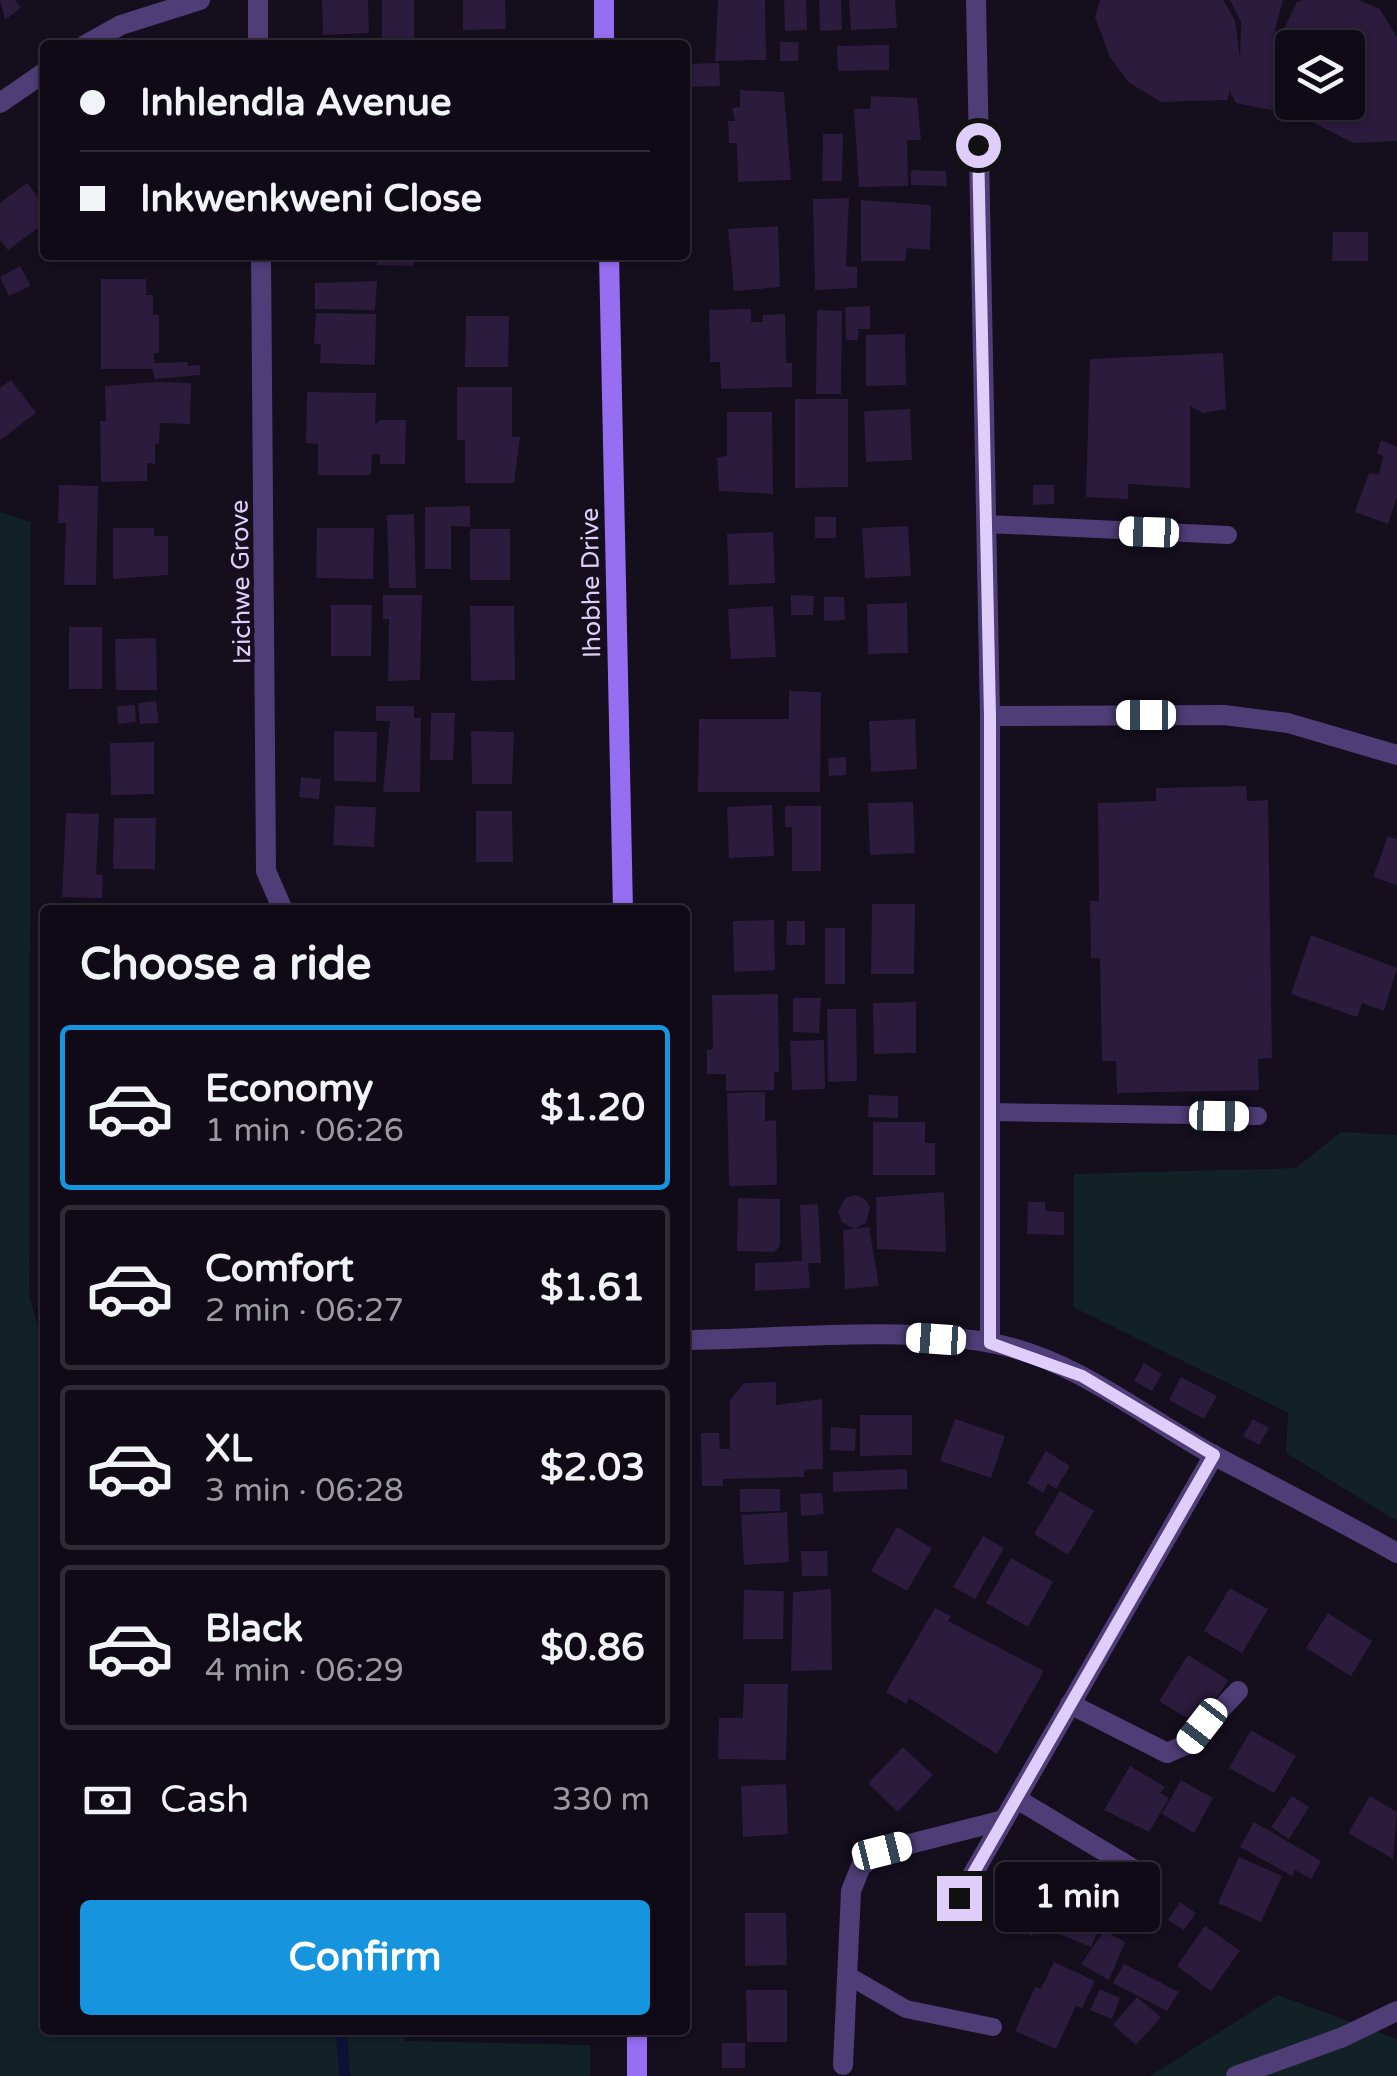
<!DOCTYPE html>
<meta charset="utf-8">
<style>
:root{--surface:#0f0a16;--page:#18131f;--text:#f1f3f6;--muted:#9b9aa1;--line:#2f2b35;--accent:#1694de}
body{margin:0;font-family:"Varela Round",sans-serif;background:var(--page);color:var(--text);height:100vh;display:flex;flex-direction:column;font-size:38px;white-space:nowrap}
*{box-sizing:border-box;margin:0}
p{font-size:32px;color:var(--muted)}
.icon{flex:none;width:55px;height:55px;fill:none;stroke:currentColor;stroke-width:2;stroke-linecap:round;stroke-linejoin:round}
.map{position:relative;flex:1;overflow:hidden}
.panel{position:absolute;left:40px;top:905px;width:650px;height:1130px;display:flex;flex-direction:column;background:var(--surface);border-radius:10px;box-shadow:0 2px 8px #0004,0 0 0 2px var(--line)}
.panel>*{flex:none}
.guide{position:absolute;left:40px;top:40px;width:650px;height:220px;border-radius:10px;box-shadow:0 2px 8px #0004,0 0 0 2px var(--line);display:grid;align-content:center;height:220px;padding:0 40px;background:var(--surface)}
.buttons{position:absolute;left:1275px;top:30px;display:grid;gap:20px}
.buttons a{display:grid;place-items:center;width:90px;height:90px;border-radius:10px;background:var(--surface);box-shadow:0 2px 8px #0004,0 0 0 2px var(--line);font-size:50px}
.end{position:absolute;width:45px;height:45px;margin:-22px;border:12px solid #dfcefa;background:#111;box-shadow:0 0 0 5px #111}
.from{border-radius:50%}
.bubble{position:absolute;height:70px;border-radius:10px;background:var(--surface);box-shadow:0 2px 8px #0004,0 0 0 2px var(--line);font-size:32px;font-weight:700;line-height:70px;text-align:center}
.car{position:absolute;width:30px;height:60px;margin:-30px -15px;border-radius:12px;box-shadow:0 0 8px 2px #0007;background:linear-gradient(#fff 24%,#345 0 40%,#fff 0 76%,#345 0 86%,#fff 0)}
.guide b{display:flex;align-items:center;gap:35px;height:95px;font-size:38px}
.guide b+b{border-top:2px solid var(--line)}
.guide i{width:25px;height:25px;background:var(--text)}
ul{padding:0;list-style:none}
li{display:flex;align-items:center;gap:30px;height:165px;margin:0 20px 15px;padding:0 20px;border:5px solid var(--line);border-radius:10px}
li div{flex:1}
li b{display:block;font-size:38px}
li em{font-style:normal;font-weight:700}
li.current{border-color:var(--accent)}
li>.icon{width:90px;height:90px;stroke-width:1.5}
h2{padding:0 40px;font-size:45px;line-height:120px}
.pay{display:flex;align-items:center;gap:25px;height:110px;padding:0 40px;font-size:38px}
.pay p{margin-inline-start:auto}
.cta{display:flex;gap:20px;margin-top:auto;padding:20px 40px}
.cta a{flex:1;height:115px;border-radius:10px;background:var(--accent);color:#fff;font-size:40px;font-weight:700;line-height:115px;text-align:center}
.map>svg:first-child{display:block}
</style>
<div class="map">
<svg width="1397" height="2076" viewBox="0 0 1397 2076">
<rect width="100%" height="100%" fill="#140e1d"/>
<!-- green -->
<g fill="#112126">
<path d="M0,512L31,522L29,1297L45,1349V2030H404L405,2041L590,2045V2076H0Z"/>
<path d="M1341,1132L1397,1135V1521L1286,1453L1288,1413L1073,1307L1074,1174L1296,1168Z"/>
<path d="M1278,1995L1397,2039V2076H1150Z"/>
</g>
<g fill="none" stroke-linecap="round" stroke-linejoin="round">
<!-- stream -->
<path stroke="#0d1136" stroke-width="11" d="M341,2030L345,2076"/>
</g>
<!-- building -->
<g fill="#2b1b3c">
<path d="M0,0H15L21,8L5,20Z"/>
<path d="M322,0H368L369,33L323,35Z"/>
<path d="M382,0H414V45H371V38H382Z"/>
<path d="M463,0H505L506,29L463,30Z"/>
<path d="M718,0H765L766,60L715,61Z"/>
<path d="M784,0H806L807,30L785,31Z"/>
<path d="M819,0H841L842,30L820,31Z"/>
<path d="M849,0H895L897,28L851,30Z"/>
<path d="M1100,0H1223L1235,20L1240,57L1241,22L1230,0H1283L1273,38L1279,78L1292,105L1281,112L1236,103L1230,91L1227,100L1161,102L1128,82L1110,57L1095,17Z"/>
<path d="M1303,0H1359L1380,9L1397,37V141L1353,143L1310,121L1298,102H1348V48H1292V95L1284,82L1281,35L1297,2Z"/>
<path d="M780,42H799L798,61H780Z"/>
<path d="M889,45V70L838,71L837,46Z"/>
<path d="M719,63L720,86L689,87V64Z"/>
<path d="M740,90L784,92L791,180L738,182L737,143H729L728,121H735L732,108L740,107Z"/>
<path d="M871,96L917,98L921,140H907L908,186L859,187L854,109H870Z"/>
<path d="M823,134H843L842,181H822Z"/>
<path d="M911,170L946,171L947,186L911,185Z"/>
<path d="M27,183L45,207V223L8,250L0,240V203Z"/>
<path d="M849,198L846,266L857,267V288L815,290L813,199Z"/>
<path d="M861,200L931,205L930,250L907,248L905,261H861Z"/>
<path d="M778,226L780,287L734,291L728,229Z"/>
<path d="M1333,232H1368V261H1332Z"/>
<path d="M377,255H414L413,266L377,265Z"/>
<path d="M20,266L31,286L9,296L0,277Z"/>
<path d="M101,279H146V295H153V314L159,315V353H154V363L188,362L187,366L200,365V375L154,379L153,369H101Z"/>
<path d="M377,281L375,310L315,309V283Z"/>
<path d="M870,306V329H858V340H846L845,307Z"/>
<path d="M751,309V322H763V315L785,314L786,363H792V387L721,389L720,362H710L709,310Z"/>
<path d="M817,310L842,311L841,394H816Z"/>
<path d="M316,313L376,314L375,365L320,363L321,344H314Z"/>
<path d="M466,316H509L508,367H465Z"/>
<path d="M905,334L906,385L866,386V335Z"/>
<path d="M1223,353L1226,409L1203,413L1190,406V488L1128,484V499L1086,497L1090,359Z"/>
<path d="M11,380L36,413L0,440V388Z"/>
<path d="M156,382L191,383L190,424L160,423L159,444H155V464L147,463V481L101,482L100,421H106L105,386Z"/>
<path d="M457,387H512V437H520L514,483H465V440H457Z"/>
<path d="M307,392L376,393L375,426L379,420H406L405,464H380V454H372L371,475H318V444L306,443Z"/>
<path d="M795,399H848V487L795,488Z"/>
<path d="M910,409L912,460L866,462L864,411Z"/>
<path d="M727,412H772L773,494L719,491L717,458L727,455Z"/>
<path d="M1381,440L1397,447V496L1388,524L1355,512L1369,473L1379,475L1383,456L1377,453Z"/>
<path d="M59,485L98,486L96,585H64L66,523H58Z"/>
<path d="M1033,485H1054V504L1033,505Z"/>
<path d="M470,506V527L451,526V569H425V507Z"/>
<path d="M414,514L416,588H389L387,515Z"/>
<rect x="815" y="517" width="21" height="21"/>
<path d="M908,526L911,576L865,578L862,528Z"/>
<path d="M113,528H154V536H168V575L113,579Z"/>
<path d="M317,528H374L373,579L316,578Z"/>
<rect x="470" y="529" width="40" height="51"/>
<path d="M773,532L775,583L729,585L727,534Z"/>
<path d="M383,595H422L420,680L388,681L389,619H383Z"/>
<path d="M791,595L814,596L813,615H791Z"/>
<path d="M824,597H844L845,620L824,621Z"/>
<path d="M907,603L908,653L868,654L867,604Z"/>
<path d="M331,605H372L371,656H331Z"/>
<path d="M470,606H514L515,680L471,681Z"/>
<path d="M773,606L776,657L731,659L728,609Z"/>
<rect x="69" y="627" width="33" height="62"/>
<path d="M156,638L157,690H116L115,639Z"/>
<path d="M789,691L821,692L820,792H698L699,719H789Z"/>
<path d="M156,701L159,723L140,724L138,703Z"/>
<path d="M135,705L136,722L118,724L117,706Z"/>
<path d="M376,706H414V718H421L420,792H383L390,721H376Z"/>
<path d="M431,713H455L453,760H430Z"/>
<path d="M915,719L917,769L871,772L869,721Z"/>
<path d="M334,731L377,732L376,782L334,781Z"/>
<path d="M471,731L514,732L512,784H472Z"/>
<path d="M154,742V794L111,795L110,743Z"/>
<path d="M846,757V775L829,776L828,758Z"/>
<path d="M301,777L321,779L319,799L299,797Z"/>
<path d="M1246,786L1247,801L1268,800L1272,1058L1258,1059L1259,1090L1117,1093L1116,1061H1102L1100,958H1091L1090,901H1099L1098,803L1156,801V788Z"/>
<path d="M913,802L915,853L870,855L868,803Z"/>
<path d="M772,805L774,856L729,858L727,807Z"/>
<path d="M335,806L376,807L374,847L333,845Z"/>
<path d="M785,806H821V871H792V827H785Z"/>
<path d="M476,811H512L513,862H476Z"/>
<path d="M66,813L99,814L96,874L103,875L102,898L62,897Z"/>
<path d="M114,818H156L155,869H113Z"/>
<path d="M1388,836L1397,839V885L1373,877Z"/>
<path d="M872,904H915L914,974H871Z"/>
<path d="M774,920L775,970L734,972L733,921Z"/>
<path d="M787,921H805V945H786Z"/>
<rect x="825" y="928" width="20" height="56"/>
<path d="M1311,935L1397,968L1384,1011L1362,1003L1357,1017L1291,994Z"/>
<path d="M778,994L779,1072H774V1090L726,1091V1074H707V1050L713,1049L712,995Z"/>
<path d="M793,998H821L819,1033L793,1032Z"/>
<path d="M916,1002V1053L874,1054L873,1003Z"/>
<path d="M827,1009H856L857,1081L828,1082Z"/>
<path d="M824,1040L825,1089L792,1090L790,1041Z"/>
<path d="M765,1092V1121L776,1120L777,1185L729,1186L727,1093Z"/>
<path d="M869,1095L898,1096V1118L868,1117Z"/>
<path d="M873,1122H925V1143H935V1175H873Z"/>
<path d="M944,1192L946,1252L877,1249L876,1197Z"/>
<path d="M855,1195L865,1199L870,1208L866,1223L854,1229L869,1227L879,1286L845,1289L843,1230L854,1229L842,1222L838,1212L845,1198Z"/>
<path d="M738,1198L780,1199V1246L774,1252L737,1251Z"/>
<path d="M1028,1202H1045V1211L1064,1212V1235L1027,1234Z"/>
<path d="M818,1204L821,1263H808L810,1288L755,1291V1263L802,1261L800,1205Z"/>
<path d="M1144,1363L1162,1374L1152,1391L1134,1381Z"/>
<path d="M1181,1377L1217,1396L1204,1419L1169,1400Z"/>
<path d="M776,1382V1405L822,1399L823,1469L804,1470V1477L723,1479V1486H702L701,1433H719L720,1449H730V1400L744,1383Z"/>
<path d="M860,1415H912V1455L860,1456Z"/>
<path d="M955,1419L1005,1436L991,1478L940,1461Z"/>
<path d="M1253,1419L1269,1428L1259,1445L1243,1436Z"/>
<path d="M831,1427L856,1429L855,1451L830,1450Z"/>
<path d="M1046,1451L1070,1466L1056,1489L1048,1484L1043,1493L1027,1483Z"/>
<path d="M907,1469V1489L833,1492V1472Z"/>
<path d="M740,1489H780V1511L740,1512Z"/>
<path d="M1060,1491L1094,1511L1068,1555L1034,1534Z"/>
<path d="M822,1493L824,1514L801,1516L800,1494Z"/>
<path d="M787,1512L789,1562L744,1565L741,1515Z"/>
<path d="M897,1527L932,1548L907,1591L871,1571Z"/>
<path d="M983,1536L1004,1548L975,1599L953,1587Z"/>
<path d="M801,1551H827L828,1576H802Z"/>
<path d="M1011,1558L1053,1582L1028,1627L986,1603Z"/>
<path d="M1230,1588L1268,1609L1242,1653L1204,1631Z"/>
<path d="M831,1589L832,1670L791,1671L793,1592Z"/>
<path d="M744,1590L784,1591L783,1639H743Z"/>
<path d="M935,1608L951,1616L948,1621L1044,1671L997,1754L909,1698L906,1704L886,1692Z"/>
<path d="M1328,1613L1372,1641L1351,1676L1306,1648Z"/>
<path d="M1188,1655L1228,1680L1200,1726L1159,1701Z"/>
<path d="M744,1684H788L786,1760L718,1759L719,1718H743Z"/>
<path d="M1251,1730L1296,1756L1274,1793L1229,1768Z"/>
<path d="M903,1747L933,1775L898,1812L868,1783Z"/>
<path d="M1130,1766L1165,1787L1160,1793L1169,1798L1149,1832L1104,1810Z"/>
<path d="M1181,1780L1213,1798L1194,1833L1162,1814Z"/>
<path d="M786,1784L788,1834L743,1837L741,1786Z"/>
<path d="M1292,1796L1309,1807L1289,1839L1271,1827Z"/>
<path d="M1370,1796L1397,1812L1393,1859L1348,1833Z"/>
<path d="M1254,1822L1321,1861L1311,1879L1295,1870L1292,1876L1240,1847Z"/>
<path d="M1239,1857L1282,1876L1261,1922L1218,1903Z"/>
<path d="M1069,1879L1112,1897L1091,1947L1047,1929Z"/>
<path d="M1131,1881L1155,1895L1142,1919L1117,1906Z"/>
<path d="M1040,1889L1054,1897L1032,1936L1019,1928Z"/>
<path d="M1180,1902L1196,1913L1184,1930L1168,1920Z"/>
<path d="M745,1913H786L787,1965L745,1966Z"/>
<path d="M1205,1926L1240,1951L1211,1991L1177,1966Z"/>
<path d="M1104,1931L1125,1942L1109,1980L1081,1964Z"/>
<path d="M1054,1962L1095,1981L1082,2008L1076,2006L1056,2049L1015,2031L1035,1987L1041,1989Z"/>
<path d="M1124,1964L1179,1992L1167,2011L1113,1983Z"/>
<path d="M1100,1989L1120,1998L1112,2019L1090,2010Z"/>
<path d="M746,1990H787V2042H747Z"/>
<path d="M1137,1997L1161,2017L1136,2045L1113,2025Z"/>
<rect x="722" y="2043" width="23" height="25"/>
</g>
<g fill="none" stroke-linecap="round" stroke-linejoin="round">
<!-- lane -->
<g stroke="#4f3d77" stroke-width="18">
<path d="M986,524L1228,535"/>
<path d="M989,1112L1258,1116"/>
<path d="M847,1975L906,2009L993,2027"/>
</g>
<!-- street -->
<g stroke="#4f3d77" stroke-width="20">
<path d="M258,0V45"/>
<path d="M976,0L990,716V1343"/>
<path d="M85,45L121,25L200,0"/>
<path d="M0,103L45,72"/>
<path d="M261,255L266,871L283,910"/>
<path d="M990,716L1224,715L1288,723L1397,755"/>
<path d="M685,1340C782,1339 896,1326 991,1343C1074,1358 1142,1416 1215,1456C1276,1488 1337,1519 1397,1553"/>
<path d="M1070,1704L1167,1753L1188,1744L1238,1691"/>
<path d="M1017,1799L1140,1873"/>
<path d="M959,1898L1214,1455"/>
<path d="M843,2065L851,1891L861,1866L882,1851L1004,1820"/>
<path d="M1236,2076L1343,2037L1397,2011"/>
</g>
<!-- secondary -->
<g stroke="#956ef1" stroke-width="20">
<path d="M604,0V45"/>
<path d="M609,255L623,910"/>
<path d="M637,2030V2076"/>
</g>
</g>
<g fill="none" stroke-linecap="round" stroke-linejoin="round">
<!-- route -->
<path stroke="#dfcefa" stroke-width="12" d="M959,1898L1214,1455L1082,1376L990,1343V716L978,145"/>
</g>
<g text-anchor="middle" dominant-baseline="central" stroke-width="9" stroke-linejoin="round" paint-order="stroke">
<!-- street labels -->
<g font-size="25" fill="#dfcefa" stroke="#140e1d">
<text transform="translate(241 582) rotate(-91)">Izichwe Grove</text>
<text transform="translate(591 583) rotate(-91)">Ihobhe Drive</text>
</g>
</g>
</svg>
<div class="buttons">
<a><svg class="icon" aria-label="layers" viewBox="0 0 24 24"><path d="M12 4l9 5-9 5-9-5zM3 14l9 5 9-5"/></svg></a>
</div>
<i class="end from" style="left:978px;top:145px"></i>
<i class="end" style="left:959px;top:1898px"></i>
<div class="bubble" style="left:995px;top:1862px;width:165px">1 min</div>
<i class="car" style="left:1149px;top:532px;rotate:272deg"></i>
<i class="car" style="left:1146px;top:715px;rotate:270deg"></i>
<i class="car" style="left:1219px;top:1116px;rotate:91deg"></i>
<i class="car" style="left:936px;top:1339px;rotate:274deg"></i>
<i class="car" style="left:1202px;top:1726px;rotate:218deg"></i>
<i class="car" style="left:882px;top:1851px;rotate:76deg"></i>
<div class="guide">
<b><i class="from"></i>Inhlendla Avenue</b>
<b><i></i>Inkwenkweni Close</b>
</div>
<section class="panel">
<h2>Choose a ride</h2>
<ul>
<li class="current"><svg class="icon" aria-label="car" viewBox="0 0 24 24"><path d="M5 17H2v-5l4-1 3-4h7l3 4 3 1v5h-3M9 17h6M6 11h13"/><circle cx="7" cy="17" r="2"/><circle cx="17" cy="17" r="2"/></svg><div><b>Economy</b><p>1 min · 06:26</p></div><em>$1.20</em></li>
<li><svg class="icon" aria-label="car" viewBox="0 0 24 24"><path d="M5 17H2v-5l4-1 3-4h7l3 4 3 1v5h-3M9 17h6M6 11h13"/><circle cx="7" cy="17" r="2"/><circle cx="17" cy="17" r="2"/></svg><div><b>Comfort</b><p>2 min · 06:27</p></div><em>$1.61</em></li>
<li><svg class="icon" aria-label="car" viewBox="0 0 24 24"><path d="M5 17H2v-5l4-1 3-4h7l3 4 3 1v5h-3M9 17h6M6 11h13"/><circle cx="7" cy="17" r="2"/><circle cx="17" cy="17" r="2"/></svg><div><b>XL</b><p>3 min · 06:28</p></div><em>$2.03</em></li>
<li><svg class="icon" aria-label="car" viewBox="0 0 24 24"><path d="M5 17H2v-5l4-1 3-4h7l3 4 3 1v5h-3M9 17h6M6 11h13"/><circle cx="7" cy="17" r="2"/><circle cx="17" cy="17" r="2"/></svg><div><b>Black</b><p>4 min · 06:29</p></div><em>$0.86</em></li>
</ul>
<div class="pay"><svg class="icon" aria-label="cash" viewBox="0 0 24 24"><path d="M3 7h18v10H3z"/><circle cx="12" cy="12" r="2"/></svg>Cash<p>330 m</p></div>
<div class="cta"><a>Confirm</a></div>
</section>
</div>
